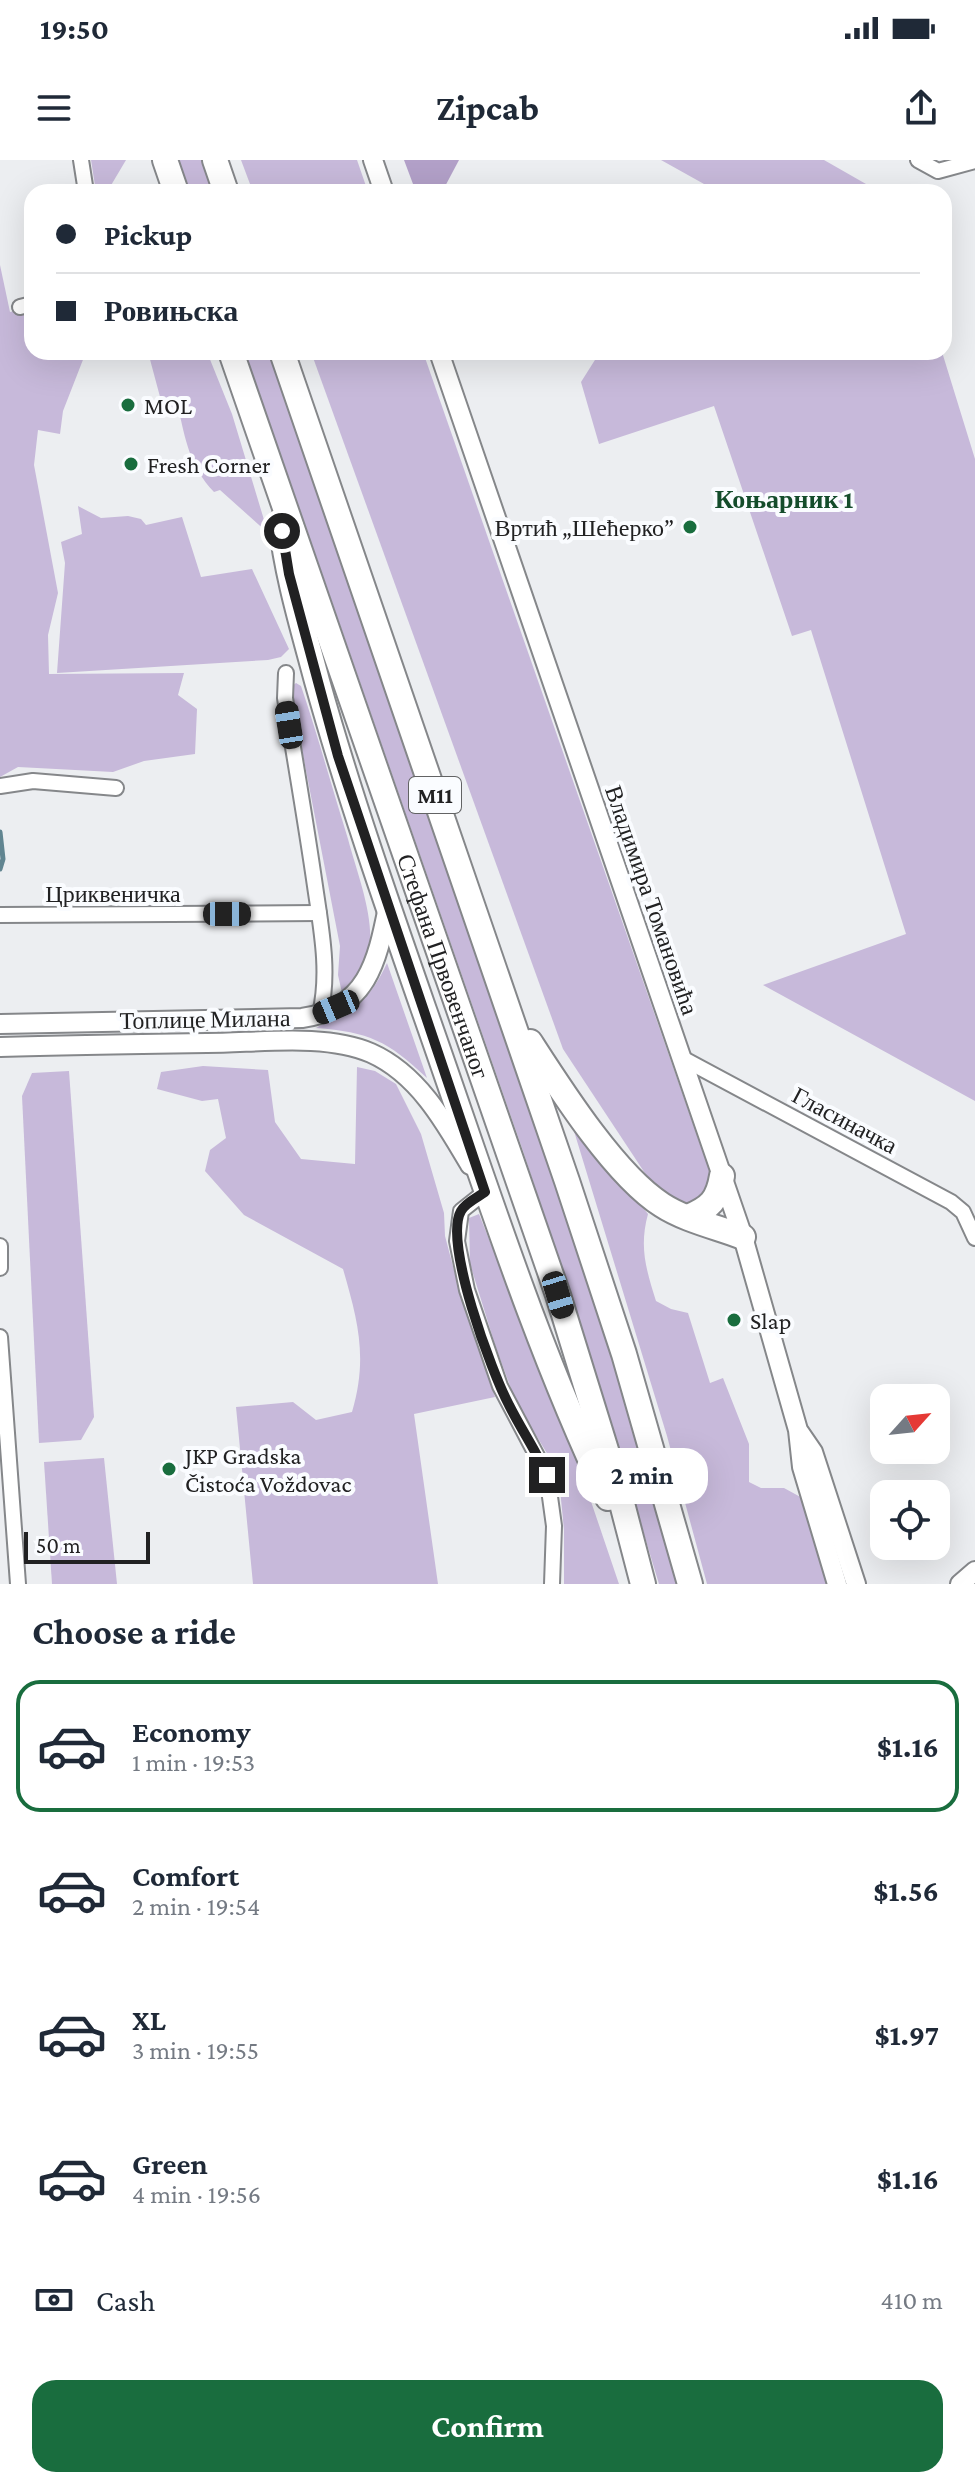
<!DOCTYPE html>
<meta charset="utf-8">
<style>
:root{--surface:#fff;--page:#f6f6f7;--text:#1f2937;--muted:#747a83;--line:#e0e1e3;--accent:#196d3e}
body{margin:0;font-family:"Crimson Pro",serif;background:var(--page);color:var(--text);height:100vh;display:flex;flex-direction:column;font-size:30px;white-space:nowrap}
*{box-sizing:border-box;margin:0}
p{font-size:26px;color:var(--muted)}
.icon{flex:none;width:44px;height:44px;fill:none;stroke:currentColor;stroke-width:2;stroke-linecap:round;stroke-linejoin:round}
.map{position:relative;height:1424px;overflow:hidden}
.panel{display:flex;flex-direction:column;background:var(--surface);flex:1}
.panel>*{flex:none}
.guide{position:absolute;left:24px;top:24px;width:928px;height:176px;border-radius:24px;box-shadow:0 8px 32px #0002;display:grid;align-content:center;height:176px;padding:0 32px;background:var(--surface)}
.needle{width:52px;rotate:63deg}
.fabs{position:absolute;left:870px;top:1224px;display:grid;gap:16px}
.fabs a{display:grid;place-items:center;width:80px;height:80px;border-radius:16px;background:var(--surface);box-shadow:0 8px 32px #0002;font-size:40px}
.scale{position:absolute;left:24px;bottom:20px;width:126px;box-sizing:border-box;padding-left:8px;border:4px solid #212122;border-top:0;font-size:22px;line-height:28px;white-space:nowrap;color:#212122;-webkit-text-stroke:6px #fafcff;paint-order:stroke}
.end{position:absolute;width:36px;height:36px;margin:-18px;border:10px solid #212122;background:#fff;box-shadow:0 0 0 4px #fff}
.from{border-radius:50%}
.bubble{position:absolute;height:56px;border-radius:24px;background:var(--surface);box-shadow:0 8px 32px #0002;font-size:26px;font-weight:700;line-height:56px;text-align:center}
.car{position:absolute;width:24px;height:48px;margin:-24px -12px;border-radius:10px;box-shadow:0 0 6px 2px #0007;background:linear-gradient(#222 24%,#8ab4d8 0 40%,#222 0 76%,#8ab4d8 0 86%,#222 0)}
.guide b{display:flex;align-items:center;gap:28px;height:76px;font-size:30px}
.guide b+b{border-top:2px solid var(--line)}
.guide i{width:20px;height:20px;background:var(--text)}
ul{padding:0;list-style:none}
li{display:flex;align-items:center;gap:24px;height:132px;margin:0 16px 12px;padding:0 16px;border:4px solid transparent;border-radius:24px}
li div{flex:1}
li b{display:block;font-size:30px}
li em{font-style:normal;font-weight:700}
li.active{border-color:var(--accent)}
li>.icon{width:72px;height:72px;stroke-width:1.5}
h2{padding:0 32px;font-size:36px;line-height:96px}
.pay{display:flex;align-items:center;gap:20px;height:88px;padding:0 32px;font-size:30px}
.pay p{margin-inline-start:auto}
.cta{display:flex;gap:16px;margin-top:auto;padding:16px 32px}
.cta a{flex:1;height:92px;border-radius:24px;background:var(--accent);color:#fff;font-size:32px;font-weight:700;line-height:92px;text-align:center}
.status{display:flex;justify-content:space-between;align-items:center;height:56px;padding:0 40px;background:var(--surface);direction:ltr}
.status svg{height:22px;fill:currentColor}
header{display:flex;justify-content:space-between;align-items:center;height:104px;padding:0 32px;background:var(--surface);font-size:36px;font-weight:700}
.map>svg:first-child{display:block}
</style>
<div class="status"><b>19:50</b><svg viewBox="0 0 49 12"><path d="M0 12V9h3v3zM5 12V6h3v6zM10 12V3h3v9zM15 12V0h3v12zM26 1h20v11H26zM47 4h2v5h-2z"/></svg></div>
<header><svg class="icon" aria-label="menu" viewBox="0 0 24 24"><path d="M4 6h16M4 12h16M4 18h16"/></svg>Zipcab<svg class="icon" aria-label="share" viewBox="0 0 24 24"><path d="M12 15V3M7 8l5-5 5 5M5 13v7h14v-7"/></svg></header>
<div class="map">
<svg width="975" height="1424" viewBox="0 0 975 1424">
<rect width="100%" height="100%" fill="#eceef1"/>
<!-- green -->
<g fill="#c7b9da">
<path d="M91,0H126L107,32H96Z"/>
<path d="M178,0H202L213,32H189Z"/>
<path d="M241,0H357L368,32H253Z"/>
<path d="M661,0H824L880,32H700L704,24Z"/>
<path d="M0,105L10,152L32,146V192H86L63,251L60,274L38,270L34,305L58,433L48,475L49,514L184,513L178,535L197,549L195,594L144,601L113,612L18,607L0,617Z"/>
<path d="M148,192H207L232,254L268,373L220,330L214,332C190,307 185,279 178,246L163,248Z"/>
<path d="M245,192H269L481,798L609,1180L679,1424H659L585,1179L523,991Z"/>
<path d="M311,192H423L714,1024L708,1038L686,1047L660,1036L563,889Z"/>
<path d="M600,192H942L975,299V941L763,825L906,774L811,470L792,476L714,246L599,284L581,222Z"/>
<path d="M78,346L101,358L128,356L141,359L146,365L182,357L201,417L252,409L289,489L281,497L268,500L57,513L65,403L61,382L82,374Z"/>
<path d="M296,523L301,526C318,576 332,628 348,679C357,713 373,752 370,787C368,806 356,822 342,833L338,815L340,786L290,528Z"/>
<path d="M387,803L427,918C388,881 369,872 316,868C353,846 367,846 387,803Z"/>
<path d="M203,906L268,910L275,962L301,999L355,1004L357,907L375,911L396,924L421,974L444,1053L445,1076L455,1114L495,1237L414,1254L438,1424H253L236,1247L293,1242L316,1260L352,1252C368,1198 358,1161 343,1109L244,1055L205,1011L210,990L226,978L218,939L202,941L157,929L161,912Z"/>
<path d="M69,911L94,1257L81,1280L39,1283L22,936L32,913Z"/>
<path d="M570,958L648,1054C639,1087 646,1109 656,1141L671,1149L688,1153L710,1223L723,1218L749,1284V1322L761,1328H784L806,1340L827,1424H707L667,1276Z"/>
<path d="M479,1054L579,1306L619,1424H564V1370L560,1329L554,1305L516,1242L496,1188L470,1104L469,1058Z"/>
<path d="M104,1298L117,1424H52L44,1302Z"/>
</g>
<!-- forest -->
<path fill="#b2a0c8" d="M404,0H459L442,32H416Z"/>
<g fill="none" stroke-linecap="round" stroke-linejoin="round">
<!-- stream -->
<path stroke="#618591" stroke-width="5" d="M0,672L3,699L0,709"/>
<!-- street casing -->
<g stroke="#85878a" stroke-width="18">
<g id="street">
<path d="M81,0L86,32"/>
<path d="M918,0L938,11L975,1"/>
<path d="M20,147L32,144"/>
<path d="M286,513L285,538C295,601 306,663 315,726C321,768 330,812 320,854"/>
<path d="M0,626L33,621L116,628"/>
<path d="M0,755L319,753"/>
<path d="M680,897L951,1042L963,1052L975,1078"/>
<path d="M485,1032L461,1051L457,1081L467,1130L500,1226L547,1315L554,1366L552,1424"/>
<path d="M0,1086V1108"/>
<path d="M0,1177L18,1424"/>
</g>
</g>
<!-- secondary casing -->
<g stroke="#85878a" stroke-width="22">
<g id="secondary">
<path d="M373,0L384,32"/>
<path d="M439,192L743,1077L798,1270L802,1307L837,1424"/>
<path d="M0,864L302,858C367,849 377,802 388,747"/>
<path d="M0,887C69,885 138,884 207,883C257,883 325,873 371,893C418,914 445,962 470,1005"/>
<path d="M800,1273L813,1292L856,1424"/>
<path d="M960,1424L975,1411"/>
</g>
</g>
<!-- highway casing -->
<g stroke="#85878a" stroke-width="28">
<g id="highway">
<path d="M165,0L176,32"/>
<path d="M215,0L226,32"/>
<path id="s1" d="M231,192L558,1135L619,1332L643,1424"/>
<path d="M282,192L567,1021L624,1194L690,1424"/>
<path d="M281,362C287,416 303,468 317,521C348,632 386,741 424,850C482,1014 533,1180 608,1338"/>
<path d="M530,882C561,930 615,1015 662,1045C685,1060 717,1067 743,1077"/>
<path d="M688,1057C710,1048 718,1040 722,1016"/>
</g>
</g>
<!-- street -->
<use href="#street" stroke="#fff" stroke-width="14"/>
<!-- secondary -->
<use href="#secondary" stroke="#fff" stroke-width="18"/>
<!-- highway -->
<use href="#highway" stroke="#fff" stroke-width="24"/>
</g>
<g fill="none" stroke-linecap="round" stroke-linejoin="round">
<!-- route -->
<path stroke="#212122" stroke-width="10" d="M282,371L289,414L338,596L485,1032C478,1037 465,1043 461,1051C443,1082 492,1213 509,1245C521,1269 536,1291 547,1315"/>
</g>
<!-- markers -->
<g fill="#196d3e" stroke="#fafcff" stroke-width="3">
<circle cx="128" cy="245" r="8"/>
<circle cx="131" cy="304" r="8"/>
<circle cx="690" cy="367" r="8"/>
<circle cx="734" cy="1160" r="8"/>
<circle cx="169" cy="1309" r="8"/>
</g>
<g text-anchor="middle" dominant-baseline="central" stroke-width="8" stroke-linejoin="round" paint-order="stroke">
<!-- shield labels -->
<rect fill="#fafcff" stroke="#626364" stroke-width="2" x="409" y="617" width="52" height="36" rx="6"/>
<g font-size="22" font-weight="bold" fill="#212122">
<text x="435" y="635">M11</text>
</g>
<!-- poi labels -->
<g font-size="24" fill="#212122" stroke="#fafcff" text-anchor="start">
<text x="144" y="245">MOL</text>
<text x="147" y="304">Fresh Corner</text>
<text x="674" y="367" text-anchor="end">Вртић „Шећерко”</text>
<text x="750" y="1160">Slap</text>
<text x="185" y="1295">JKP Gradska<tspan x="185" dy="28">Čistoća Voždovac</tspan></text>
</g>
<!-- street labels -->
<g font-size="24" fill="#212122" stroke="#fafcff">
<text x="113" y="733">Цриквеничка</text>
<text transform="translate(652 740) rotate(71)">Владимира Томановића</text>
<text stroke="none"><textPath href="#s1" startOffset="650">Стефана Првовенчаног</textPath></text>
<text transform="translate(205 859) rotate(-1)">Топлице Милана</text>
<text transform="translate(845 960) rotate(28)">Гласиначка</text>
</g>
<!-- neighbourhood labels -->
<g font-size="26" font-weight="bold" fill="#144c2b" stroke="#fafcff">
<text x="784" y="339">Коњарник 1</text>
</g>
</g>
</svg>
<div class="fabs">
<a><svg class="needle" viewBox="-14 -14 28 28"><path d="M0-13l5 13h-10z" fill="#e53935"/><path d="M0 13l5-13h-10z" fill="#747a83"/></svg></a>
<a><svg class="icon" aria-label="locate" viewBox="0 0 24 24"><circle cx="12" cy="12" r="6"/><path d="M12 2v4M12 18v4M2 12h4M18 12h4"/></svg></a>
</div>
<div class="scale">50 m</div>
<i class="end from" style="left:282px;top:371px"></i>
<i class="end" style="left:547px;top:1315px"></i>
<div class="bubble" style="left:576px;top:1288px;width:132px">2 min</div>
<i class="car" style="left:289px;top:565px;rotate:351deg"></i>
<i class="car" style="left:227px;top:754px;rotate:90deg"></i>
<i class="car" style="left:336px;top:847px;rotate:247deg"></i>
<i class="car" style="left:558px;top:1135px;rotate:163deg"></i>
<div class="guide">
<b><i class="from"></i>Pickup</b>
<b><i></i>Ровињска</b>
</div>
</div>
<section class="panel">
<h2>Choose a ride</h2>
<ul>
<li class="active"><svg class="icon" aria-label="car" viewBox="0 0 24 24"><path d="M5 17H2v-5l4-1 3-4h7l3 4 3 1v5h-3M9 17h6M6 11h13"/><circle cx="7" cy="17" r="2"/><circle cx="17" cy="17" r="2"/></svg><div><b>Economy</b><p>1 min · 19:53</p></div><em>$1.16</em></li>
<li><svg class="icon" aria-label="car" viewBox="0 0 24 24"><path d="M5 17H2v-5l4-1 3-4h7l3 4 3 1v5h-3M9 17h6M6 11h13"/><circle cx="7" cy="17" r="2"/><circle cx="17" cy="17" r="2"/></svg><div><b>Comfort</b><p>2 min · 19:54</p></div><em>$1.56</em></li>
<li><svg class="icon" aria-label="car" viewBox="0 0 24 24"><path d="M5 17H2v-5l4-1 3-4h7l3 4 3 1v5h-3M9 17h6M6 11h13"/><circle cx="7" cy="17" r="2"/><circle cx="17" cy="17" r="2"/></svg><div><b>XL</b><p>3 min · 19:55</p></div><em>$1.97</em></li>
<li><svg class="icon" aria-label="car" viewBox="0 0 24 24"><path d="M5 17H2v-5l4-1 3-4h7l3 4 3 1v5h-3M9 17h6M6 11h13"/><circle cx="7" cy="17" r="2"/><circle cx="17" cy="17" r="2"/></svg><div><b>Green</b><p>4 min · 19:56</p></div><em>$1.16</em></li>
</ul>
<div class="pay"><svg class="icon" aria-label="cash" viewBox="0 0 24 24"><path d="M3 7h18v10H3z"/><circle cx="12" cy="12" r="2"/></svg>Cash<p>410 m</p></div>
<div class="cta"><a>Confirm</a></div>
</section>
